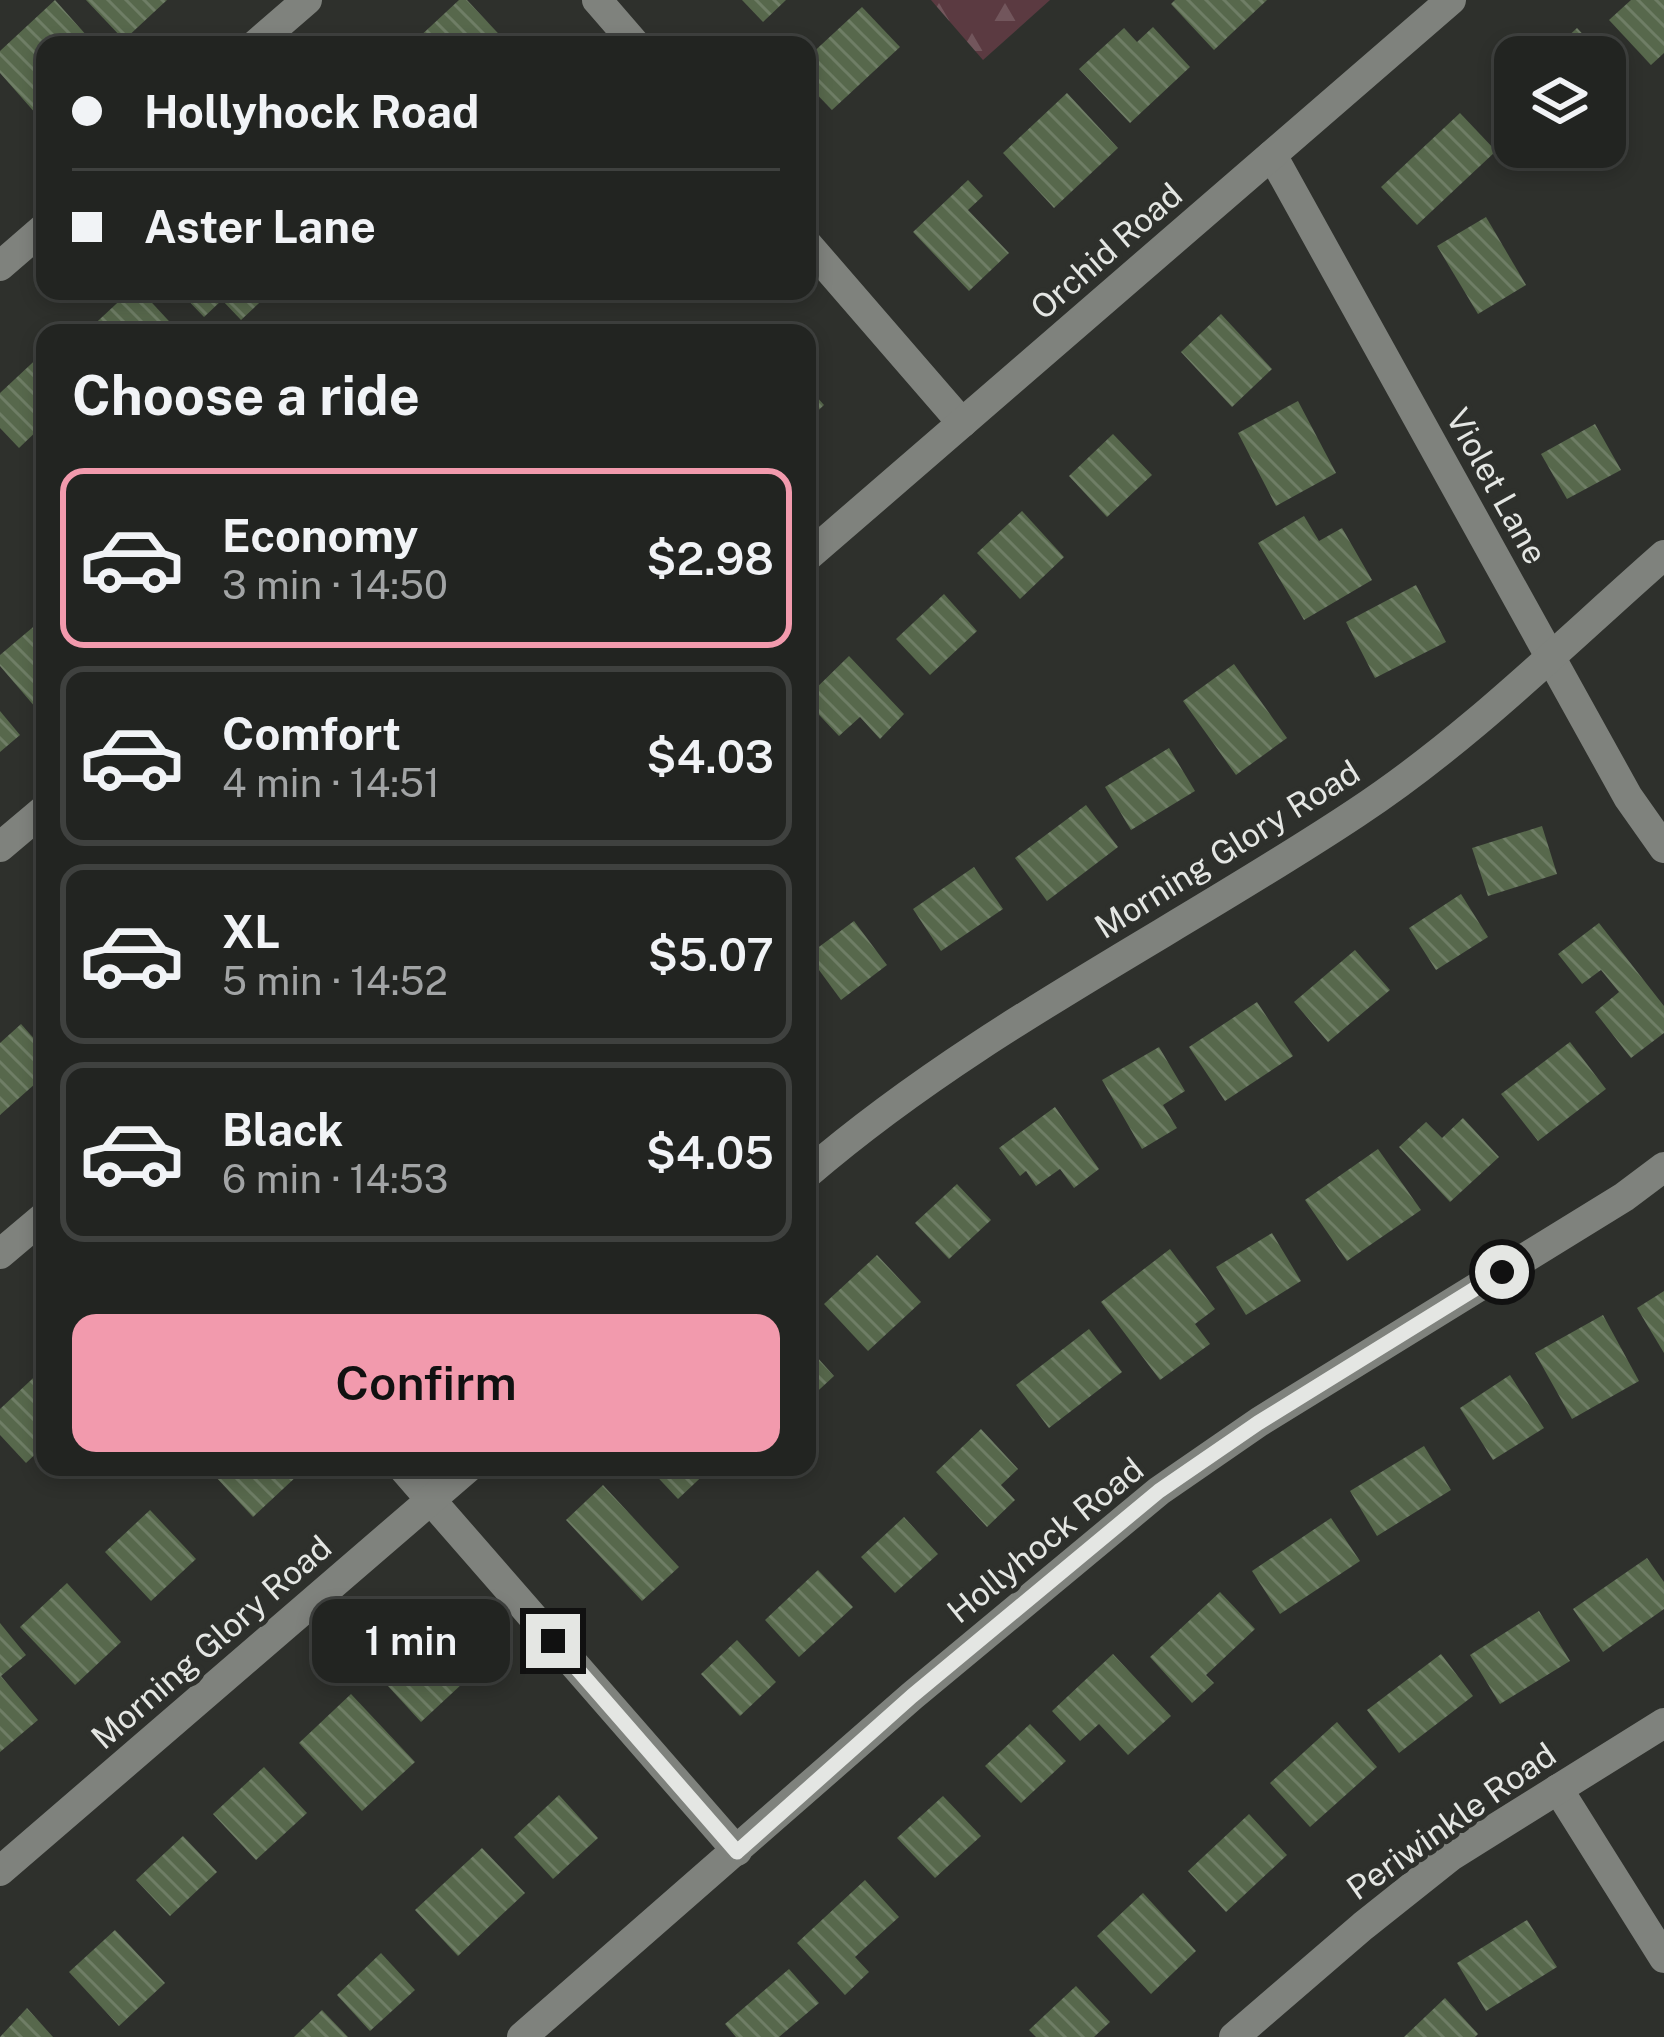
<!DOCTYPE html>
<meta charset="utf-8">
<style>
:root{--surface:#222421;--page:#2e302e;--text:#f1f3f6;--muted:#a2a4a5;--line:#3f413f;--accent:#f29aad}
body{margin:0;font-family:"Public Sans",sans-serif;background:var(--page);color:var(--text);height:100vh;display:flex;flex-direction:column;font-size:45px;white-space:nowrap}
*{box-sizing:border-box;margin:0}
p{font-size:39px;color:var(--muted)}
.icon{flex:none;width:66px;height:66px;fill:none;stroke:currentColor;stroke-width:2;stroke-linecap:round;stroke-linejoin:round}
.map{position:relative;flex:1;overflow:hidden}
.drawer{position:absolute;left:36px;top:324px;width:780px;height:1152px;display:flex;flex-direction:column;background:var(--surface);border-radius:24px;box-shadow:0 6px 18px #0003,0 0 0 3px var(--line)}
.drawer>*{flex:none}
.hud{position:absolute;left:36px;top:36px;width:780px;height:264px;border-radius:24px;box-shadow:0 6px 18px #0003,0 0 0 3px var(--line);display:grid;align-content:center;height:264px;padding:0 36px;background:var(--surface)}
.controls{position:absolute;left:1494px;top:36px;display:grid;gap:24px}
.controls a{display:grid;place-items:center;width:132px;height:132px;border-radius:24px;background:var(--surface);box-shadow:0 6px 18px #0003,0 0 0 3px var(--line);font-size:60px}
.end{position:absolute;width:54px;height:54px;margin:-27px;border:15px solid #e4e6e3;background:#111;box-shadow:0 0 0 6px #111}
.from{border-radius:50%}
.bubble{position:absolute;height:84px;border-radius:24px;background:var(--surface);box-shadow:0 6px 18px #0003,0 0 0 3px var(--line);font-size:39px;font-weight:600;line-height:84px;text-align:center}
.hud b{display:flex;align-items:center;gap:42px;height:114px;font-size:45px}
.hud b+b{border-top:3px solid var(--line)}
.hud i{width:30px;height:30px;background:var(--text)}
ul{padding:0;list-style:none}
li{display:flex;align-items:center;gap:36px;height:180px;margin:0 24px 18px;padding:0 12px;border:6px solid var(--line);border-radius:24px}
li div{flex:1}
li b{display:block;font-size:45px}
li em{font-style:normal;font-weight:600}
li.selected{border-color:var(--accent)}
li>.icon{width:108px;height:108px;stroke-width:1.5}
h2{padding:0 36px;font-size:54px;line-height:144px}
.cta{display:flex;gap:24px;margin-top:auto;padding:24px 36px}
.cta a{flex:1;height:138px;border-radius:24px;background:var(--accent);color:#111;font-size:48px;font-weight:600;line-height:138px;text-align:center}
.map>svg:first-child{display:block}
</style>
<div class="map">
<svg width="1664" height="2037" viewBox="0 0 1664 2037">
<defs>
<pattern id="forest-firs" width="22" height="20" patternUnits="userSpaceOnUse" patternTransform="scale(3)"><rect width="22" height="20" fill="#5b3a41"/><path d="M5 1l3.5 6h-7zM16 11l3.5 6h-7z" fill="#72565c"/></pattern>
<pattern id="building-back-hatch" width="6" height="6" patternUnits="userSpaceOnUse" patternTransform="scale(3)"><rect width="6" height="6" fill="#57684c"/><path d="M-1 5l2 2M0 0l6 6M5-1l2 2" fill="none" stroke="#6f7e66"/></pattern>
</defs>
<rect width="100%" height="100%" fill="#2e302c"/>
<!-- forest -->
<path fill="url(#forest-firs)" d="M931,0H1050L983,60Z"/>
<!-- building -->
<g fill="url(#building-back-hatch)">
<path d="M55,0L95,45H45V107L37,115L0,73V51Z"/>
<path d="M86,0H167L124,40Z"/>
<path d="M459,0H467L509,45H420L416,40Z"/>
<path d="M742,0H786L763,22Z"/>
<path d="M1175,0H1267L1214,50L1171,4Z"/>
<path d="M1631,0H1664V53L1651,65L1609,20Z"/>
<path d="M862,7L900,47L832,110L807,84V58Z"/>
<path d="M1153,27L1190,67L1130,123L1079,69L1124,28L1137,42Z"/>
<path d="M1577,28L1604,57H1546Z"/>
<path d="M1067,93L1118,148L1054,208L1003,153Z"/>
<path d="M1460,113L1496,151L1417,225L1381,187Z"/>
<path d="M968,180L983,196L968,210L1009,253L969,291L913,232Z"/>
<path d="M1486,217L1526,285L1478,314L1437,246Z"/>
<path d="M130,291H141L180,333H85Z"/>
<path d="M179,291H272L241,320L222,300L204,317Z"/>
<path d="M1221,314L1272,369L1232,407L1181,352Z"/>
<path d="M45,351V423L19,448L0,428V393Z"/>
<path d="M807,386L824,405L807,421Z"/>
<path d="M1298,401L1336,473L1276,506L1238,433Z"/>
<path d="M1595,424L1621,470L1567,499L1541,454Z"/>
<path d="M1113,434L1152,475L1107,517L1069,476Z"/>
<path d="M1022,511L1064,557L1020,599L977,553Z"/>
<path d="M1304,516L1319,541L1342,528L1372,580L1304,620L1258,543Z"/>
<path d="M1416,585L1446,642L1375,678L1346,622Z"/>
<path d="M944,594L977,631L930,675L896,639Z"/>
<path d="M45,617V713L42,715L0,666V655Z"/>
<path d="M849,656L904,714L880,739L860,717L839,736L807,702V697Z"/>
<path d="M1234,664L1287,738L1236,775L1183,701Z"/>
<path d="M0,711L20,735L0,752Z"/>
<path d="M1169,748L1195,791L1131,830L1105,787Z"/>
<path d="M1086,805L1118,847L1047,901L1015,858Z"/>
<path d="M1542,826L1557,874L1488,896L1472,848Z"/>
<path d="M974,867L1003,909L941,951L913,909Z"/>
<path d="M1461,894L1488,937L1436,970L1409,928Z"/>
<path d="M854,921L887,965L841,1000L808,955Z"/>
<path d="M1599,923L1664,1006V1033L1631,1058L1595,1012L1619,992L1601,970L1582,984L1558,954Z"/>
<path d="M1355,950L1390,990L1328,1042L1294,1002Z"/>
<path d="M1257,1002L1293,1056L1225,1101L1189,1047Z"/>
<path d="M21,1024L45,1051V1075L0,1115V1043Z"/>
<path d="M1570,1042L1606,1089L1538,1141L1501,1094Z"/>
<path d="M1159,1047L1185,1091L1163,1105L1177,1128L1142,1149L1102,1080Z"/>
<path d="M1055,1107L1099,1169L1074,1188L1060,1169L1036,1186L1026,1171L1020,1176L999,1148Z"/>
<path d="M1463,1118L1499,1157L1450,1202L1399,1147L1426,1122L1442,1138Z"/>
<path d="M1378,1149L1421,1210L1347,1261L1305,1200Z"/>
<path d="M957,1184L991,1220L949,1259L915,1223Z"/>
<path d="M1272,1233L1301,1281L1246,1315L1216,1267Z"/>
<path d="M1170,1249L1215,1309L1195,1324L1210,1344L1160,1380L1101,1302Z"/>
<path d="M877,1255L921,1302L868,1351L824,1304Z"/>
<path d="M1664,1291V1353L1637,1308Z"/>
<path d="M1603,1315L1639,1381L1572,1419L1535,1353Z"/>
<path d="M1089,1329L1122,1372L1049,1428L1016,1385Z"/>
<path d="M807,1346L834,1376L807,1401Z"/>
<path d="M45,1367V1445L26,1463L0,1435V1409Z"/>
<path d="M1510,1375L1544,1428L1493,1460L1460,1408Z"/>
<path d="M981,1429L1018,1469L1001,1485L1015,1500L987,1527L936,1472Z"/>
<path d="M1424,1446L1451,1490L1377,1536L1350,1491Z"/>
<path d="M224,1467H290L298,1475L253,1517L215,1476Z"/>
<path d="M648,1467H712L678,1499Z"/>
<path d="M603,1485L679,1567L642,1601L566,1520Z"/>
<path d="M150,1510L196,1559L151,1601L105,1552Z"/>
<path d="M904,1517L938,1554L895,1593L861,1557Z"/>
<path d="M1331,1518L1360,1561L1280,1614L1252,1571Z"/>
<path d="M1647,1558L1664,1582V1609L1603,1652L1573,1609Z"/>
<path d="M818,1570L853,1607L799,1657L765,1620Z"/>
<path d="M67,1583L121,1642L75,1685L20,1627Z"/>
<path d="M1220,1592L1255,1629L1206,1675L1214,1683L1192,1703L1150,1657Z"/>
<path d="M1539,1611L1570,1661L1500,1704L1470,1655Z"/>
<path d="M406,1622L463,1683L421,1722L365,1661Z"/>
<path d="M0,1623L26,1655L1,1676L38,1720L0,1752Z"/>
<path d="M737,1640L776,1682L740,1716L701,1674Z"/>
<path d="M1113,1654L1171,1716L1128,1755L1099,1724L1080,1741L1052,1711Z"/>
<path d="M1441,1654L1473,1696L1399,1753L1367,1710Z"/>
<path d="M351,1694L415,1762L362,1811L299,1743Z"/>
<path d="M1337,1722L1377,1767L1310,1827L1270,1783Z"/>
<path d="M1030,1724L1066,1761L1021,1803L985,1766Z"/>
<path d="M264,1767L307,1813L256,1860L213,1814Z"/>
<path d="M559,1795L598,1838L553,1879L514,1837Z"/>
<path d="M943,1796L981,1836L935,1878L897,1838Z"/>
<path d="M1249,1814L1287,1855L1226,1912L1188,1871Z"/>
<path d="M183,1836L217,1872L170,1916L136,1880Z"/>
<path d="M482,1848L525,1893L458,1956L415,1910Z"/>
<path d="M865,1880L899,1917L855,1957L869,1972L845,1995L797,1943Z"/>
<path d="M1143,1893L1196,1951L1151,1994L1097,1936Z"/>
<path d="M1527,1920L1557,1967L1486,2011L1457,1963Z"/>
<path d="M115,1930L165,1983L119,2026L69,1972Z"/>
<path d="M381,1953L415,1990L370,2031L337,1995Z"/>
<path d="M789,1969L819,2003L779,2037H736L725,2024Z"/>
<path d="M1076,1986L1110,2022L1094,2037H1036L1029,2030Z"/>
<path d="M1445,1998L1478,2034L1475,2037H1404Z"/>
<path d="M27,2008L53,2037H0Z"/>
<path d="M322,2010L348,2037H294Z"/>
</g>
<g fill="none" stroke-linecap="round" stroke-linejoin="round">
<!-- street -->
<g stroke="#7f827d" stroke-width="30">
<path d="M597,0L636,45"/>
<path d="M255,45L307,0"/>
<path d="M1272,155L1628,797L1664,848"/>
<path d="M807,244L962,423"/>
<path d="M0,266L45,227"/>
<path d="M807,557L1451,0"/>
<path d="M0,847L45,809"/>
<path d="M807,1174C973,1031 1174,934 1356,813C1467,740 1565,642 1664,555"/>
<path d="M0,1254L45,1216"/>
<path d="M402,1467L737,1851"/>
<path d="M1558,1789L1664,1958"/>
<path d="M0,1871L469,1467"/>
<path d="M522,2037L912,1696L1159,1491L1259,1422L1624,1197L1664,1167"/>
<path d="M1234,2037L1363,1926L1451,1856L1664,1723"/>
</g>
</g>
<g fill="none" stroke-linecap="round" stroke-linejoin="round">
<!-- route -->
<path stroke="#e4e6e3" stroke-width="15" d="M553,1641L737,1852L912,1696L1159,1491L1258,1423L1502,1272"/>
</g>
<g text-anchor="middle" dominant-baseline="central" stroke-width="10" stroke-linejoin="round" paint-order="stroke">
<!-- street labels -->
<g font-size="33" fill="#e4e6e3" stroke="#2e302c">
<text transform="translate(1106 251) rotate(-41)">Orchid Road</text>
<text transform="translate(1497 486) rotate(61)">Violet Lane</text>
<text transform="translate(1227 849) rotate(-32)">Morning Glory Road</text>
<text transform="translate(1045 1540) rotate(-39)">Hollyhock Road</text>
<text transform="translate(211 1642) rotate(-41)">Morning Glory Road</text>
<text transform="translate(1451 1821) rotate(-35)">Periwinkle Road</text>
</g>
</g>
</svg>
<div class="controls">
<a><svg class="icon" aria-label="layers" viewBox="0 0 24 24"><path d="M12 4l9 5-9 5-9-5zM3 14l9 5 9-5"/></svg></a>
</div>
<i class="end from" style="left:1502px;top:1272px"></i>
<i class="end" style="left:553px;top:1641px"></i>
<div class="bubble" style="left:312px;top:1599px;width:198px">1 min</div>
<div class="hud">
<b><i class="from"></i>Hollyhock Road</b>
<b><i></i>Aster Lane</b>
</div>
<section class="drawer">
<h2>Choose a ride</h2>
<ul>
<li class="selected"><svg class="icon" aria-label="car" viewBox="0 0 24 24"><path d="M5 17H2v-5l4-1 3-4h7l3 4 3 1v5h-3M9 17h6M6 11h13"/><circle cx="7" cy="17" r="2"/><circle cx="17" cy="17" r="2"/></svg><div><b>Economy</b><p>3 min · 14:50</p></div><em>$2.98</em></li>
<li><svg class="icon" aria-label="car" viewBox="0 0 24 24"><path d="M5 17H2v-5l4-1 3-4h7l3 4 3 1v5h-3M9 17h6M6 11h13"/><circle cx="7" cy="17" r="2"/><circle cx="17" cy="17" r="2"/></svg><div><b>Comfort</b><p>4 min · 14:51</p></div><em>$4.03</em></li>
<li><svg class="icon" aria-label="car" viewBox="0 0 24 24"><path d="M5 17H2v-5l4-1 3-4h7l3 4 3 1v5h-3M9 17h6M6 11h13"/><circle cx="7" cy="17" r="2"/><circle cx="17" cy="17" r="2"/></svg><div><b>XL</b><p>5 min · 14:52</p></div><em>$5.07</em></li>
<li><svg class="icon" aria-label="car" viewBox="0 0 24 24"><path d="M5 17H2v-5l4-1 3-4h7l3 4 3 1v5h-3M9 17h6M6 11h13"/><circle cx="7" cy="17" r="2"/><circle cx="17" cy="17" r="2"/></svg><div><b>Black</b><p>6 min · 14:53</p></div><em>$4.05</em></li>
</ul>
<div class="cta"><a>Confirm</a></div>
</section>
</div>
